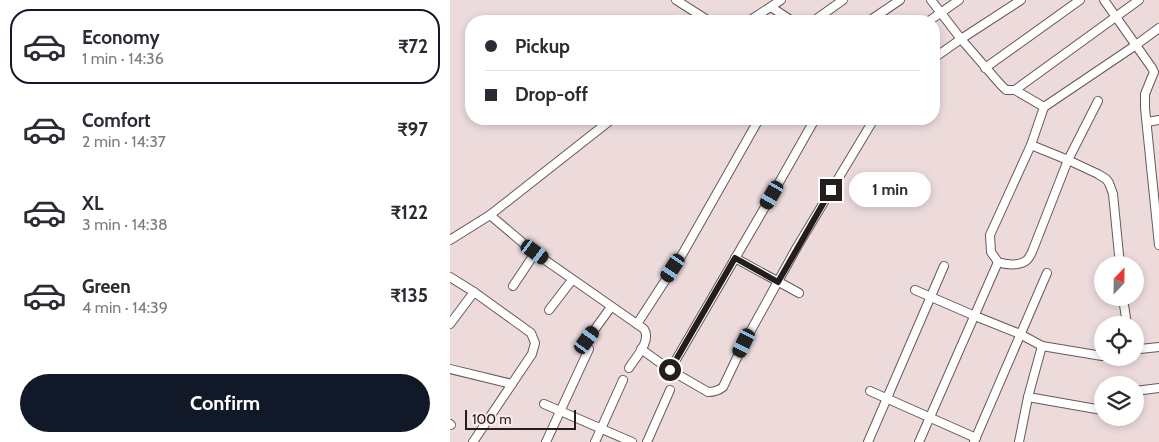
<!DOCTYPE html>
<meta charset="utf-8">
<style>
:root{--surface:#fff;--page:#f2f2f3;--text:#2b2b33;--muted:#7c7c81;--line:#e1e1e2;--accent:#111827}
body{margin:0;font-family:Cabin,sans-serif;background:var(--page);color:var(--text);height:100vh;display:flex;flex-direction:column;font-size:19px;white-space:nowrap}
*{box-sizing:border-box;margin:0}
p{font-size:16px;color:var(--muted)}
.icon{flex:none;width:28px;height:28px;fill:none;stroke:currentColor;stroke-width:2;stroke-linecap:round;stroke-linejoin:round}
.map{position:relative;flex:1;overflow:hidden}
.panel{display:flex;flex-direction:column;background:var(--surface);width:450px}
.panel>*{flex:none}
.hud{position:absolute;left:15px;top:15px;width:475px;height:110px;border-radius:20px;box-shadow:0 2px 8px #0003;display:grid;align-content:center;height:110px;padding:0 20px;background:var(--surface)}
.needle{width:32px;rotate:22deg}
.controls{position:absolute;left:644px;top:256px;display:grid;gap:10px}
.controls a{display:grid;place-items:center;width:50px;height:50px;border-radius:50%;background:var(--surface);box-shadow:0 2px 8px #0003;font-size:25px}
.scale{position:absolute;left:15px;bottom:12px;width:111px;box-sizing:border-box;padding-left:5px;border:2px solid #231d1d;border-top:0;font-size:14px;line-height:18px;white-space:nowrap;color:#231d1d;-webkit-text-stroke:4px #fbe8e9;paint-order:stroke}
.end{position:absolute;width:22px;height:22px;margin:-11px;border:6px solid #231d1d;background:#fff;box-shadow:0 0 0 2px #fff}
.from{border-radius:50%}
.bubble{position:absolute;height:35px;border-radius:18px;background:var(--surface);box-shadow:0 2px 8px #0003;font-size:16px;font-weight:700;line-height:35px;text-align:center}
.car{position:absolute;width:15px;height:30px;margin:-15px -8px;border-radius:6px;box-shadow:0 0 4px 1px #0007;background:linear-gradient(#222 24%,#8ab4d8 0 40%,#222 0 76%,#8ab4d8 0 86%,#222 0)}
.hud b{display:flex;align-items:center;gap:18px;height:48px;font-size:19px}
.hud b+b{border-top:1px solid var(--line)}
.hud i{width:12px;height:12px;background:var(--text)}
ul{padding:9px 0 0;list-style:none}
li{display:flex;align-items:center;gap:15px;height:75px;margin:0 10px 8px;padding:0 10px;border:2px solid transparent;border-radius:20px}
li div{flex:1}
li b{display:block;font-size:19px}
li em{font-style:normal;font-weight:700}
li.active{border-color:var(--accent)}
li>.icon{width:45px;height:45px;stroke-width:1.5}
.primary-button{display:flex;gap:10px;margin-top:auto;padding:10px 20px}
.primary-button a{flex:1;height:58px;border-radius:30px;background:var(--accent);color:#fff;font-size:20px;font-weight:700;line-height:58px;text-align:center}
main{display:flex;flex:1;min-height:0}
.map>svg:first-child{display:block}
</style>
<main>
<section class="panel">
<ul>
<li class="active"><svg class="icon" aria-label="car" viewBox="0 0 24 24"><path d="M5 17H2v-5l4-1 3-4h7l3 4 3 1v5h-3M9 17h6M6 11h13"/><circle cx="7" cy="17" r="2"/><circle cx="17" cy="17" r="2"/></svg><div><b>Economy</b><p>1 min · 14:36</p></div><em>₹72</em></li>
<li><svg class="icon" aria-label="car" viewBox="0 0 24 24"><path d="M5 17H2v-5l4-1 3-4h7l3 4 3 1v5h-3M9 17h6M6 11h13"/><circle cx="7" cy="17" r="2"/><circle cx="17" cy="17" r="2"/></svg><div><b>Comfort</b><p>2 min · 14:37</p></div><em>₹97</em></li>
<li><svg class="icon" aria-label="car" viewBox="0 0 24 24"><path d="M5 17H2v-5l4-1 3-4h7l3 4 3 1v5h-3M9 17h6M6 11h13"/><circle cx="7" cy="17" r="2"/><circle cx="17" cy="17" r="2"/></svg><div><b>XL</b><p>3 min · 14:38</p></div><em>₹122</em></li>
<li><svg class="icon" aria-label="car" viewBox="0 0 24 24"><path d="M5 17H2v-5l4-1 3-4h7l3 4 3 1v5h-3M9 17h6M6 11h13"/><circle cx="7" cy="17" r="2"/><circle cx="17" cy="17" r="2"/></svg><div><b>Green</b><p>4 min · 14:39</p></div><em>₹135</em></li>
</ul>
<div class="primary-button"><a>Confirm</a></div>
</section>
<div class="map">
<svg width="709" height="442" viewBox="0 0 709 442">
<rect width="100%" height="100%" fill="#eddbdc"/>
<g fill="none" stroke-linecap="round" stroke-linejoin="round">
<!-- minor casing -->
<g stroke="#675859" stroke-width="10">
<g id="minor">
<path d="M226,0L259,21"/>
<path d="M481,0L511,39L550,84L556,90H565L594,107L581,145L540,235L541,252L548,262C556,265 570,266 577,260C578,259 581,254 582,252L618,160L648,101"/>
<path d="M654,0L702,68L704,72L695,94V108L709,245"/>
<path d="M321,7L342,21"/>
<path d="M365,20L393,0"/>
<path d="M299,21L331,0"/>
<path d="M419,21L450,0"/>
<path d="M479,21L509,0"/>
<path d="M484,58L511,39L571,0"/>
<path d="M535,68L630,0"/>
<path d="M565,90L689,0"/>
<path d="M594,107L686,45L709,28"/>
<path d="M697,122L709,120"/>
<path d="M581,145L618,160L648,174L656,179L659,183L663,194L670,265"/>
<path d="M40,215L85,253L194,329C202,341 185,358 179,368"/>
<path d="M0,240L40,215L162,119"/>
<path d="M285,258L349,293"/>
<path d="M0,277L24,292L0,324"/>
<path d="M63,286L85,253"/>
<path d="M465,290L525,316L570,334L592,346L652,356"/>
<path d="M673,298L677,325"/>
<path d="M99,310L122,280"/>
<path d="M187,324L233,253L309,119"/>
<path d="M137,340L161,307"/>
<path d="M685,348L690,349L709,347"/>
<path d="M191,349L220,370L258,392C264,392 268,391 273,387L294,343L347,247L424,119"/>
<path d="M0,369L62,384"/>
<path d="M220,370L322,195L365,119"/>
<path d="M420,391L526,438"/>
<path d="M685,391L709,388"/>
<path d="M578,397L652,410"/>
<path d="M94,404L182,442"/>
<path d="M0,424L1,425"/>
<path d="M23,442L82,354L85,343L81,333L24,292"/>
<path d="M96,442L139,349"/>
<path d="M145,442L173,380"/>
<path d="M197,442L220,390"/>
<path d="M418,442L494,266"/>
<path d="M469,442L548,262"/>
<path d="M524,442L597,273"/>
<path d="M569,442L578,397L592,346"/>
</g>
</g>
<!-- minor -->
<use href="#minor" stroke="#fff" stroke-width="8"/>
</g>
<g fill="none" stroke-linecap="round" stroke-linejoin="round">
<!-- route -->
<path stroke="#231d1d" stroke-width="6" d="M220,370L285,258L328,282L381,190"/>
</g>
</svg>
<div class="controls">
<a><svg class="needle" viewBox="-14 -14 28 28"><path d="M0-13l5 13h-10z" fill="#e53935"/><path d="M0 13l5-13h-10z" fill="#7c7c81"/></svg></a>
<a><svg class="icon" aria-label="locate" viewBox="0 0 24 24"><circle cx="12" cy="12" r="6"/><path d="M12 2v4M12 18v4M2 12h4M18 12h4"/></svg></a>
<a><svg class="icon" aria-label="layers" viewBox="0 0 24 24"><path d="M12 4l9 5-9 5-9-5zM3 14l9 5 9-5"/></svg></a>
</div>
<div class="scale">100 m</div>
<i class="end from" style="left:220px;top:370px"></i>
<i class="end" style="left:381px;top:190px"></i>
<div class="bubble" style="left:399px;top:172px;width:82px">1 min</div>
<i class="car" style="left:322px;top:195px;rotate:210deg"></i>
<i class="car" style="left:85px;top:252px;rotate:126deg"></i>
<i class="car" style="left:223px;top:268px;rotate:213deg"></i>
<i class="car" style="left:137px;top:340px;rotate:36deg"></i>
<i class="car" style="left:294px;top:343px;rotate:206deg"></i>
<div class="hud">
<b><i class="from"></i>Pickup</b>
<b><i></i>Drop-off</b>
</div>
</div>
</main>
